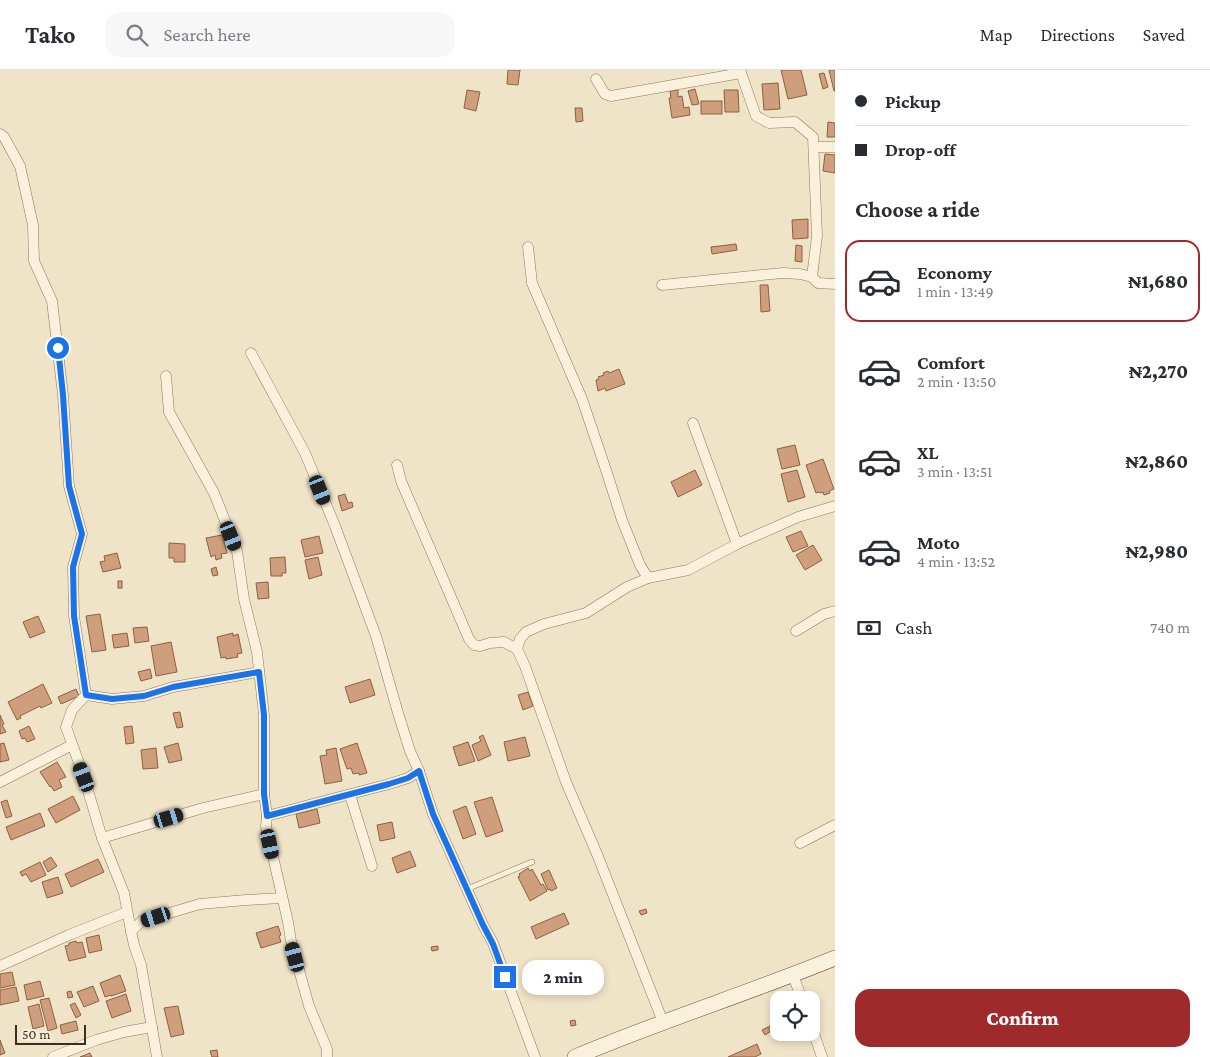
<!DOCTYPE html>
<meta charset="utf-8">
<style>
:root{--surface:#fff;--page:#f7f7f7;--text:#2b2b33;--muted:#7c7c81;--line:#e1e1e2;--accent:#9e2a2b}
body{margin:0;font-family:"Crimson Pro",serif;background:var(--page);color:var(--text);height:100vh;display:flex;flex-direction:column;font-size:19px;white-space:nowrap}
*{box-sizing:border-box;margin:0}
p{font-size:16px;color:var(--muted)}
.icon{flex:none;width:28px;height:28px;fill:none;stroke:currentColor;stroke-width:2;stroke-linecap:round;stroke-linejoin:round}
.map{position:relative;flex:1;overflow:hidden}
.sheet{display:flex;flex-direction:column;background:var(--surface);width:375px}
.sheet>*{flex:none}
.guide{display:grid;align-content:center;height:110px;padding:0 20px;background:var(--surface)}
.fabs{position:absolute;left:770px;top:921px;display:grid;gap:10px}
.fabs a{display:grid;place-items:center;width:50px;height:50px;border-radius:10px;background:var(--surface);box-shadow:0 2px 8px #0003;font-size:25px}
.scale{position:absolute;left:15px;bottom:12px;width:71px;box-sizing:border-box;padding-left:5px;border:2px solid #3d2e20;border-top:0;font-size:14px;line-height:18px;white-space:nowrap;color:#3d2e20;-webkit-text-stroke:4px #f7eed8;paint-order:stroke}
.end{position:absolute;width:22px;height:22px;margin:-11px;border:6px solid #1a73e8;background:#fff;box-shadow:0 0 0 2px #fff}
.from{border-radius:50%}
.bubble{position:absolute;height:35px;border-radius:15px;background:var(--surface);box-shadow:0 2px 8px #0003;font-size:16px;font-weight:800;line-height:35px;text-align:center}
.car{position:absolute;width:15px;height:30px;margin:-15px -8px;border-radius:6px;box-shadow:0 0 4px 1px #0007;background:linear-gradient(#222 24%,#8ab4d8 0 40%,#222 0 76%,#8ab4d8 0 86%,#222 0)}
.guide b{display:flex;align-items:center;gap:18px;height:48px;font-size:19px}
.guide b+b{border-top:1px solid var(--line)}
.guide i{width:12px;height:12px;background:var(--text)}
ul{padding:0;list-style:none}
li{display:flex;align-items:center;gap:15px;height:82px;margin:0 10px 8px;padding:0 10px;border:2px solid transparent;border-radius:15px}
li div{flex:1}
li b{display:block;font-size:19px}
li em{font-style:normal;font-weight:800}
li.selected{border-color:var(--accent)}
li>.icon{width:45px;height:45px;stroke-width:1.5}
h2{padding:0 20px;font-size:22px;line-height:60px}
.pay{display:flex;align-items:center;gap:12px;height:55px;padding:0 20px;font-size:19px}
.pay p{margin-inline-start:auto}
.button{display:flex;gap:10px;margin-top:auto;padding:10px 20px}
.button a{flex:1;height:58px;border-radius:15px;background:var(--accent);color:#fff;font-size:20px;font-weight:800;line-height:58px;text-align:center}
header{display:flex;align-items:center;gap:30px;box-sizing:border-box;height:70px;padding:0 25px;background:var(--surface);border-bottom:1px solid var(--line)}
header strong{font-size:24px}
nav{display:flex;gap:28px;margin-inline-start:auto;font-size:18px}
.search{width:350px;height:45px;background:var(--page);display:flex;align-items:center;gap:12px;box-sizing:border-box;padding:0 18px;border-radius:15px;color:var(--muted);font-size:19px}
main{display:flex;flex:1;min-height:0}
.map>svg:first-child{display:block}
</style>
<header>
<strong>Tako</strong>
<div class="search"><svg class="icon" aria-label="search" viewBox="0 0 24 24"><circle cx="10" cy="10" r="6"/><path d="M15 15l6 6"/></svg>Search here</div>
<nav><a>Map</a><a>Directions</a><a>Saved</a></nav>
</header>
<main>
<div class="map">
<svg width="835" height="987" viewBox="0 0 835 987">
<rect width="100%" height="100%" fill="#f0e4c8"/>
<!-- building -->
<g fill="#cf9f7d" stroke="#8d5f41">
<path d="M508,0H520L518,15L507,14Z"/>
<path d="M781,0H801L807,25L788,29Z"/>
<path d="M829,0H835V21H834Z"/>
<path d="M824,3L828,17L823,19L819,4Z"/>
<path d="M778,13L780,39L764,40L762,14Z"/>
<path d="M695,19L699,34L692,35L688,21Z"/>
<path d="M467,20L480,22L476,41L464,38Z"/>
<path d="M678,20V27L682,26L684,38L689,37L690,45L672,48L669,28H671L670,21Z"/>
<path d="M724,20H738L739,42H725Z"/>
<rect x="701" y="31" width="21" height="13"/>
<path d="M575,38H582L583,51L576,52Z"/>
<path d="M828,52L835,53V67H827Z"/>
<path d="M825,84L835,85V103L823,101Z"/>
<path d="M808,149V168L793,169L792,150Z"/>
<path d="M736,174L737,180L712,184L711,177Z"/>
<path d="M796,175L802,176V192L795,191Z"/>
<path d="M760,215H768L770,241L761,242Z"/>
<path d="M619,299L625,314L606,321L605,318L598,321L596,310L599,309L598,307L604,305L603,303L608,301L609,303Z"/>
<path d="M795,375L800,395L782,399L777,379Z"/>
<path d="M823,389L834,419L829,421L830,423L824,425L823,422L820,423L819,422L816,423L806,395Z"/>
<path d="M695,400L702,415L678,427L671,412Z"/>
<path d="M797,400L805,427L788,432L781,404Z"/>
<path d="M345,424L348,433L352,432L353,437L342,441L338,426Z"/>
<path d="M801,461L808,476L793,482L786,467Z"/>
<path d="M222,465L227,483L221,484L222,488L216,490L215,485L211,487L206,468Z"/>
<path d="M319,466L323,483L305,487L301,470Z"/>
<path d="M169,473L185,474V492H174V488H169Z"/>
<path d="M813,475L822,490L805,500L796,485Z"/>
<path d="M117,483L121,498L103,502L100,492L105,491L104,486Z"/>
<path d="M285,487L286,503H282V506H271L270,488Z"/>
<path d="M318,487L322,505L309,509L305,490Z"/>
<path d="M216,497L218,505L213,506L211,499Z"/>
<rect x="118" y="511" width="4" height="7"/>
<path d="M268,512L269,528L258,529L256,513Z"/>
<path d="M100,544L106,580L92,582L86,546Z"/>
<path d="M38,546L45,562L30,568L23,552Z"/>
<path d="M147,557L149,571L135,573L133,558Z"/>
<path d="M127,563L129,576L114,578L112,565Z"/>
<path d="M233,563V566L238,564L242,583L237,584L238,587L226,589V587L221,588L217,567Z"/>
<path d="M171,572L177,602L156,606L151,576Z"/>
<path d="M150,599L152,608L141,611L138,602Z"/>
<path d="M370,609L375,625L350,633L345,617Z"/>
<path d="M43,614L52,633L41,638L40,636L20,646L21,648L17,650L8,632Z"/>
<path d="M76,619L79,626L61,634L58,627Z"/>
<path d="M528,622L533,636L523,640L518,625Z"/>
<path d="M180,642L183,657L177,658L173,643Z"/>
<path d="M0,645L4,654L2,655L6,662L0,664Z"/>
<path d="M29,656L35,669L27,672L25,668L22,669L19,661Z"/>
<path d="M132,656L134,673L126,674L124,657Z"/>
<path d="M483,665L491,685L478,691L472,675L481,671L479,667Z"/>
<path d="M525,667L530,686L508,691L504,672Z"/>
<path d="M468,672L475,691L459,696L453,677Z"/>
<path d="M4,673L9,690L0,692V674Z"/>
<path d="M178,673L182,690L169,693L164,677Z"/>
<path d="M357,673L367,703L359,705V703L353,704L351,698L347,699L340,679Z"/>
<path d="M156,678L158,698L143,699L141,680Z"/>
<path d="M336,678L342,711L325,714L320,686L327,685L326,680Z"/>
<path d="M57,692L66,707L59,710L62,717L54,721L51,716L50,717L40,702Z"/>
<path d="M73,726L80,740L56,753L48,739Z"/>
<path d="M492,727L503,761L486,767L474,732Z"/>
<path d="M7,730L12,746L6,748L1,732Z"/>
<path d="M466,736L476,764L463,769L453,741Z"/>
<path d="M317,739L320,753L299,758L296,744Z"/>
<path d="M40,743L45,756L11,770L6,757Z"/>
<path d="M392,752L395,768L380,771L377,755Z"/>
<path d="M410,781L416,796L397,803L392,788Z"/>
<path d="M51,787L57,796L48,802L43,792Z"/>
<path d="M98,789L104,802L71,817L65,804Z"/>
<path d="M40,792L46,805L31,812L26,804L22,806L20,802Z"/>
<path d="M528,798L530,801L532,799L541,815L543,814L547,821L530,831L518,807L520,806L519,804Z"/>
<path d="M549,800L557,818L551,821L550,819L548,820L541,804Z"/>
<path d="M58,807L63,823L47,828L42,812Z"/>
<path d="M646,839L647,843L641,845L639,841Z"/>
<path d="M564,843L569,854L536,869L531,857Z"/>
<path d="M278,856L281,865L279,866L281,872L261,878L256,863Z"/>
<path d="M99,865L102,880L89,883L86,868Z"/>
<path d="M76,871L77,873L82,872L86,887L69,891L65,876L69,875V873Z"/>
<path d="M438,876V880L432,881L431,877Z"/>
<path d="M12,902L15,915L0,918V904Z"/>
<path d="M120,905L126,921L111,926V925L105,927L100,913Z"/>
<path d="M40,911L44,926L27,930L24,915Z"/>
<path d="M93,916L99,931L84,937L77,922Z"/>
<path d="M16,917L19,931L0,935V920Z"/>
<path d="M71,921L73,927L68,928L67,922Z"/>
<path d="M126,924L131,941L112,948L106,931Z"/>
<path d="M49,928L57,958L48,961L40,930Z"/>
<path d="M75,933L81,945L76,948L70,935Z"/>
<path d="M39,934L44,956L33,959L28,937Z"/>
<path d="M178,936L184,964L171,967L164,938Z"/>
<path d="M778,940L779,960L772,963L769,956L777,953L772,942Z"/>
<path d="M575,950L576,955L571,956L570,951Z"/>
<path d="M76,951L78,960L62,964L60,955Z"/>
<path d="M768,957L770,962L765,965L762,960Z"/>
<path d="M0,970L5,983L0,985Z"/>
<path d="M757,974L761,984L755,987H728Z"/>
<path d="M217,980L218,987H212L210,981Z"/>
<path d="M90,983L92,987H80Z"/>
</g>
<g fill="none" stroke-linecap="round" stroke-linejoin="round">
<!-- lane casing -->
<g stroke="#8d765c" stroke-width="6">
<path id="lane" d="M467,819L532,792"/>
</g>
<!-- street casing -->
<g stroke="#8d765c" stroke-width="11">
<g id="street">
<path d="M740,0L756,46L769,53L795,52L813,67L817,166L812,207L818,213L835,214"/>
<path d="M596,9L605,24L611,26L741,3"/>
<path d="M0,64L4,67L20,96L33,155L34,191L52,231L63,325L69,416L82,464L73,497L74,546L86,625L72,640L66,657L84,707L102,768L124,823L131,861L134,875L141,895L157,987"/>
<path d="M814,77H835"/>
<path d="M528,177L532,213L582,329L607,403L622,450L640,495L648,508L688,500L737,474L798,447L835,436"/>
<path d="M662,215L783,203L800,204L812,207"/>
<path d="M251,283L305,383L335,456L376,566L398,643L410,681L419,701L408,708L389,714L267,746L266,756L288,852L291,871L309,936L327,979V987"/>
<path d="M166,306L169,342L214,423L237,481L244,529L257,582L264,645V724L267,746"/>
<path d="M693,353L737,474"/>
<path d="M397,395L401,411L469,569L474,575L480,576L490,573L504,572L517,579L525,596L566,712L597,784L663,952"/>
<path d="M796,561L824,544L835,541"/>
<path d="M517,579L520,569L526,562L544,554L586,543L627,517L648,508"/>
<path d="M86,625L112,629L144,626L173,617L259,602"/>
<path d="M419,701L433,744L483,855L493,873L535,987"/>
<path d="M0,712L72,675"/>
<path d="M350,725L372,796"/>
<path d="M102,768L203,738L264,724"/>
<path d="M800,773L835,755"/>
<path d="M131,861L142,851L200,834L246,830L282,828"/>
<path d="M0,896L69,865L127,842"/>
<path d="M793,905L802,930"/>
<path d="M811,955L822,987"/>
<path d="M53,987L96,970L124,962L152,957"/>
</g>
</g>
<!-- secondary casing -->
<g stroke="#6f573f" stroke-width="16">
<path id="secondary" d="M575,987C660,951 749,923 835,888"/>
</g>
<!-- lane -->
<use href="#lane" stroke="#faf1dc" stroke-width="5"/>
<!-- street -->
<use href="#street" stroke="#faf1dc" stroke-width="10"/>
<!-- secondary -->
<use href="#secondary" stroke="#faf1dc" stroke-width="15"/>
</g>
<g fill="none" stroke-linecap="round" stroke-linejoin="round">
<!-- route -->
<path stroke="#1a73e8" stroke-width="6" d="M58,278L63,325L69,416L82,464L73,497L74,546L86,625L112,629L144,626L173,617L259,602L264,645V724L267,746L389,714L408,708L419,701L433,744L483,855L493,874L505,907"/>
</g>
</svg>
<div class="fabs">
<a><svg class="icon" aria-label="locate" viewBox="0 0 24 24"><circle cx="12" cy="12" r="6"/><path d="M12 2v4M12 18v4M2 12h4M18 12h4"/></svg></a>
</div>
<div class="scale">50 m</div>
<i class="end from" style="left:58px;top:278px"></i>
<i class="end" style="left:505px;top:907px"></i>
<div class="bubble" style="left:522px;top:890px;width:82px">2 min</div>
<i class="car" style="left:320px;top:420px;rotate:158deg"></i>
<i class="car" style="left:231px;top:466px;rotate:158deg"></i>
<i class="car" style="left:84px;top:707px;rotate:339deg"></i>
<i class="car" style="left:169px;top:748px;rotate:73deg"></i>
<i class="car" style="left:270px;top:774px;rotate:168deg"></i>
<i class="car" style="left:156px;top:847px;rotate:252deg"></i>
<i class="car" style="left:295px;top:887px;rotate:345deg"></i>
</div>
<section class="sheet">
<div class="guide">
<b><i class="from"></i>Pickup</b>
<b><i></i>Drop-off</b>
</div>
<h2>Choose a ride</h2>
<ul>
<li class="selected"><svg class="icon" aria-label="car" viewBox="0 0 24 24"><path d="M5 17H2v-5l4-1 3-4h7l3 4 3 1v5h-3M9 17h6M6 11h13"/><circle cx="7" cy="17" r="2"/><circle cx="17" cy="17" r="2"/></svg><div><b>Economy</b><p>1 min · 13:49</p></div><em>₦1,680</em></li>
<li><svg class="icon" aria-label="car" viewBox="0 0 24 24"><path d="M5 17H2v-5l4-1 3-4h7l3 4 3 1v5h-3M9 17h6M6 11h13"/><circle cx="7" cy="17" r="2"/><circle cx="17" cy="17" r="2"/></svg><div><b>Comfort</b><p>2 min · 13:50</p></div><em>₦2,270</em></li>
<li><svg class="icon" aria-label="car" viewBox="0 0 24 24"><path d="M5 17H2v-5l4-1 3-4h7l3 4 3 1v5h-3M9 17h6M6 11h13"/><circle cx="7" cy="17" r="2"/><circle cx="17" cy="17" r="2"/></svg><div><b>XL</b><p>3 min · 13:51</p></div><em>₦2,860</em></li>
<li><svg class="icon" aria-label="car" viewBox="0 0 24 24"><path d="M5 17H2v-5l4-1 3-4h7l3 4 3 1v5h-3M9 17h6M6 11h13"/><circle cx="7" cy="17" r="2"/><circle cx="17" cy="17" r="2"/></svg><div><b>Moto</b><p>4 min · 13:52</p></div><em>₦2,980</em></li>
</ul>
<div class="pay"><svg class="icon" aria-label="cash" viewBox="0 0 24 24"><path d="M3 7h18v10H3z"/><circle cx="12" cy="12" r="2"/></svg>Cash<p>740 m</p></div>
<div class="button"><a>Confirm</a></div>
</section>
</main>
